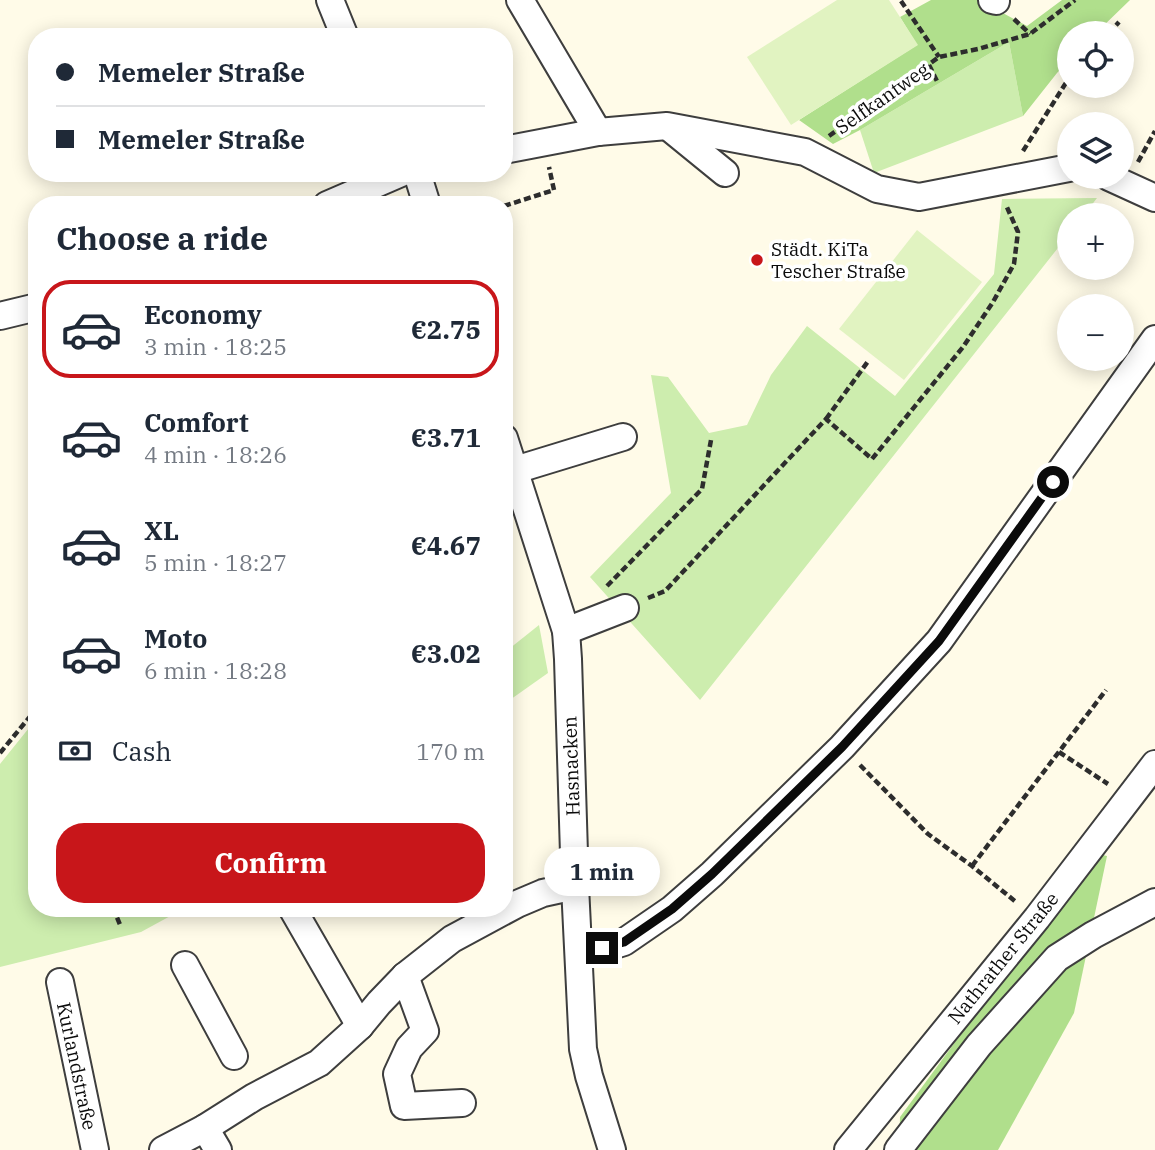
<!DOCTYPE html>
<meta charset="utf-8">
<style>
:root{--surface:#fff;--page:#f6f6f7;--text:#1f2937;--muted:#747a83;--line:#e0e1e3;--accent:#c8161a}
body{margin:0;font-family:"IBM Plex Serif",serif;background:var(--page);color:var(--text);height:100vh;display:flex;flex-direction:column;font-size:26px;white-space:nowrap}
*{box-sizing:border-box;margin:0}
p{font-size:23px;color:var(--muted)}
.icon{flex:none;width:38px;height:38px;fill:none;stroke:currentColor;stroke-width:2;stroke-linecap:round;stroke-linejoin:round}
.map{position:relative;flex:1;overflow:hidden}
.panel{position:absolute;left:28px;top:196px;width:485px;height:721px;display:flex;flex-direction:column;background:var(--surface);border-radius:28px;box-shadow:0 4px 18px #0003}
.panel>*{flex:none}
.hud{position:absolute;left:28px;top:28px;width:485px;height:154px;border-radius:28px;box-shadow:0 4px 18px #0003;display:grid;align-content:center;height:154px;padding:0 28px;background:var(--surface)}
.tools{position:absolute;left:1057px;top:21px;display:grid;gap:14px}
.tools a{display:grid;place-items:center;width:77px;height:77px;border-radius:50%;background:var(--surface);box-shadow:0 4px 18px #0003;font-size:35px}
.end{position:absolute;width:32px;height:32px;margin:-16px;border:9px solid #0b0b0b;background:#fff;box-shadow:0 0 0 4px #fff}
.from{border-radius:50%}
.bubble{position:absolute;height:49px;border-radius:24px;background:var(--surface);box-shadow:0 4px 18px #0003;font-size:23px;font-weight:700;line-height:49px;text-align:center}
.hud b{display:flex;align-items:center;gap:24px;height:66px;font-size:26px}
.hud b+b{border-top:2px solid var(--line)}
.hud i{width:18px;height:18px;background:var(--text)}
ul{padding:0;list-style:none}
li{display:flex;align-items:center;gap:21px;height:98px;margin:0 14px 10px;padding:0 14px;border:4px solid transparent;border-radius:28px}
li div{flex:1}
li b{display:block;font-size:26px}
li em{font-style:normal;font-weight:700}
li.active{border-color:var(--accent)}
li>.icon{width:63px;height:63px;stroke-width:1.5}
h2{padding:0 28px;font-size:32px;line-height:84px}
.pay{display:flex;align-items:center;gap:18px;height:77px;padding:0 28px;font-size:26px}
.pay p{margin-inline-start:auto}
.button{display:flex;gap:14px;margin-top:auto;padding:14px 28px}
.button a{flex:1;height:80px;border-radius:28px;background:var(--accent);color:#fff;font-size:28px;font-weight:700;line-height:80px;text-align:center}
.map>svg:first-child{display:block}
</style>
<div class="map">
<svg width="1155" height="1150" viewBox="0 0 1155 1150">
<rect width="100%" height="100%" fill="#fffbe8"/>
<!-- green -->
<g fill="#cdedae">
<path d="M1009,42L1023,116L874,173L860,130Z"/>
<path d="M1097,198L1084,215H1069V234L700,700L590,577L671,493L651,375L668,377L709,433L747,425L771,375L807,326L895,396L994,274L1002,199Z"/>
<path d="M539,625L548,673L504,704V653Z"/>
<path d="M37,718V908H185L141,932L0,967V764Z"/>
</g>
<!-- forest -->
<g fill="#b0df8c">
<path d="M931,0H979L1027,26L1062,0H1130L1096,33H1069V60L1057,73L1023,116L1009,42L860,130L833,144L799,120L917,45L900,17Z"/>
<path d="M1094,853L1107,856L1074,1013L998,1150H899L900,1117Z"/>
</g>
<!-- pitch -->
<g fill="#e1f3c1">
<path d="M837,0H889L918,45L791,125L747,57Z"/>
<path d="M917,230L982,282L904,380L839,329Z"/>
</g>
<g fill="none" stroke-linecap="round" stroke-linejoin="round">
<!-- minor casing -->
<g stroke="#3e3e3e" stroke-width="30">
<g id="minor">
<path d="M330,0L345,37"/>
<path d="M520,0L598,132"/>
<path d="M992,0L996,1"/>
<path d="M671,129L725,173"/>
<path d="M504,150L598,132L667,126L805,152L877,189L919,197L1069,168"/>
<path d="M417,173L427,205"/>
<path d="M1109,177L1155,198"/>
<path d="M327,205L401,173"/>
<path d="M0,316L37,307"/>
<path d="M504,438L566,631L568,659L575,886L583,1049L589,1076L612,1150"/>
<path d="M515,470L623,437"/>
<path d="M566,631L625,608"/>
<path d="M292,908L360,1026"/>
<path d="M579,951L602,949L624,942L672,909L712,874L842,747L939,641L1155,339"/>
<path d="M185,965L234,1056"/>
<path d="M405,976L425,1031L409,1048L397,1074L404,1106L462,1103"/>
<path d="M60,982L95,1150"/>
<path d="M205,1128L218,1150"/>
<path d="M163,1150L205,1128L254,1097L319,1063L360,1026L379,1003L405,976L452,939L517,904L543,893L575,886"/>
<path d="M848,1150L1037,918L1155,764"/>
<path d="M898,1150L979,1045L1057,958L1093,935L1155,902"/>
</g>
</g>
<!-- path -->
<g stroke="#2d2d2d" stroke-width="4.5" stroke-dasharray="7 3.5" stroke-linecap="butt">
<path d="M901,1L939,57"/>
<path d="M1014,19L1030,34"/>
<path d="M1109,33L1119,22"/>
<path d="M929,65L938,83"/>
<path d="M829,136L939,57L978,49L1030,34L1075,0"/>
<path d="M1023,151L1069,78"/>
<path d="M1138,162L1155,131"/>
<path d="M504,206L554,190L549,167"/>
<path d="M826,419L869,360"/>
<path d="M607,586L702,489L711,440"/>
<path d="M648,598L665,591L826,419L872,459L963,347L993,302L1014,264L1018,232L1006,205"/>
<path d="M1059,752L1108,784"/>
<path d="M0,753L37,708"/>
<path d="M860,765L928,834L972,866L1016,902"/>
<path d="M972,866L1106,690"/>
<path d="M113,908L121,927"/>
<path d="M434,908L439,917"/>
</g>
<!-- minor -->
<use href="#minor" stroke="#fff" stroke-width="26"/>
</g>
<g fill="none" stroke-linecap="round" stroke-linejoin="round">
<!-- route -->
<path stroke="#0b0b0b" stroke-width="9" d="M602,948L624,942L672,909L712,874L842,747L939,641L1053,482"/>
</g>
<!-- markers -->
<circle fill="#c8161a" stroke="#fff" stroke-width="2.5" cx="757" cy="260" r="7"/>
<g text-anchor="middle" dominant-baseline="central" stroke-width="7" stroke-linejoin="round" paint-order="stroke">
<!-- street labels -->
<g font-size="19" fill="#0b0b0b" stroke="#fff">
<text transform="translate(882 98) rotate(-35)">Selfkantweg</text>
<text transform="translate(571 766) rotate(-92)">Hasnacken</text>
<text transform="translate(1003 958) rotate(-51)">Nathrather Straße</text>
<text transform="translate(77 1066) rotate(78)">Kurlandstraße</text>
</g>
<!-- poi labels -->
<g font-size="19" fill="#0b0b0b" stroke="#fff" text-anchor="start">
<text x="771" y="249">Städt. KiTa<tspan x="771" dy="22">Tescher Straße</tspan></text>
</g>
</g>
</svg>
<div class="tools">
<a><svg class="icon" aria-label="locate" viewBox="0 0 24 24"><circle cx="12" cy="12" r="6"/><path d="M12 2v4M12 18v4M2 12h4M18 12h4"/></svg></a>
<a><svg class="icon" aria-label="layers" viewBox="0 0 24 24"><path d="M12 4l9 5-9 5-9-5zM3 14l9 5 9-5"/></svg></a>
<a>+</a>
<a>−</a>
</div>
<i class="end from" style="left:1053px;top:482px"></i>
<i class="end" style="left:602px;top:948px"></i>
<div class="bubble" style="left:544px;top:847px;width:116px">1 min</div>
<div class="hud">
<b><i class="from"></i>Memeler Straße</b>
<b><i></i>Memeler Straße</b>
</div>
<section class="panel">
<h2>Choose a ride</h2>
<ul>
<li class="active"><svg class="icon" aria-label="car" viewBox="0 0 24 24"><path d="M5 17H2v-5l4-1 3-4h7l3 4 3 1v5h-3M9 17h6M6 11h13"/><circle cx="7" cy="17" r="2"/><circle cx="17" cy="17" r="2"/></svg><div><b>Economy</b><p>3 min · 18:25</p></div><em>€2.75</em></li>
<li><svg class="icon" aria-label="car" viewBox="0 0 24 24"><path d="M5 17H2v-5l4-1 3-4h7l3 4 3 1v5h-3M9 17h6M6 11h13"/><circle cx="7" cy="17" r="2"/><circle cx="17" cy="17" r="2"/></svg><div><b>Comfort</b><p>4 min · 18:26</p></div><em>€3.71</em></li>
<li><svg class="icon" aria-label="car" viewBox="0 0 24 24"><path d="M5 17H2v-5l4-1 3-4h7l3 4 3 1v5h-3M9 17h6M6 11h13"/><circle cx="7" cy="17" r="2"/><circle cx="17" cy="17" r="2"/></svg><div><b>XL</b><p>5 min · 18:27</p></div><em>€4.67</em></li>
<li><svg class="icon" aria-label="car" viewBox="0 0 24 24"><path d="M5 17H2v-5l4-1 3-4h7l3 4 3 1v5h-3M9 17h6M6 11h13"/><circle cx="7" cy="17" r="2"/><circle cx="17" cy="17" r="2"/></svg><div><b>Moto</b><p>6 min · 18:28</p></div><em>€3.02</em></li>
</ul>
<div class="pay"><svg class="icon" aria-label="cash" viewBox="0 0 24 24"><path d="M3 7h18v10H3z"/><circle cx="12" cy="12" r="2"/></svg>Cash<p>170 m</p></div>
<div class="button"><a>Confirm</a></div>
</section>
</div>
